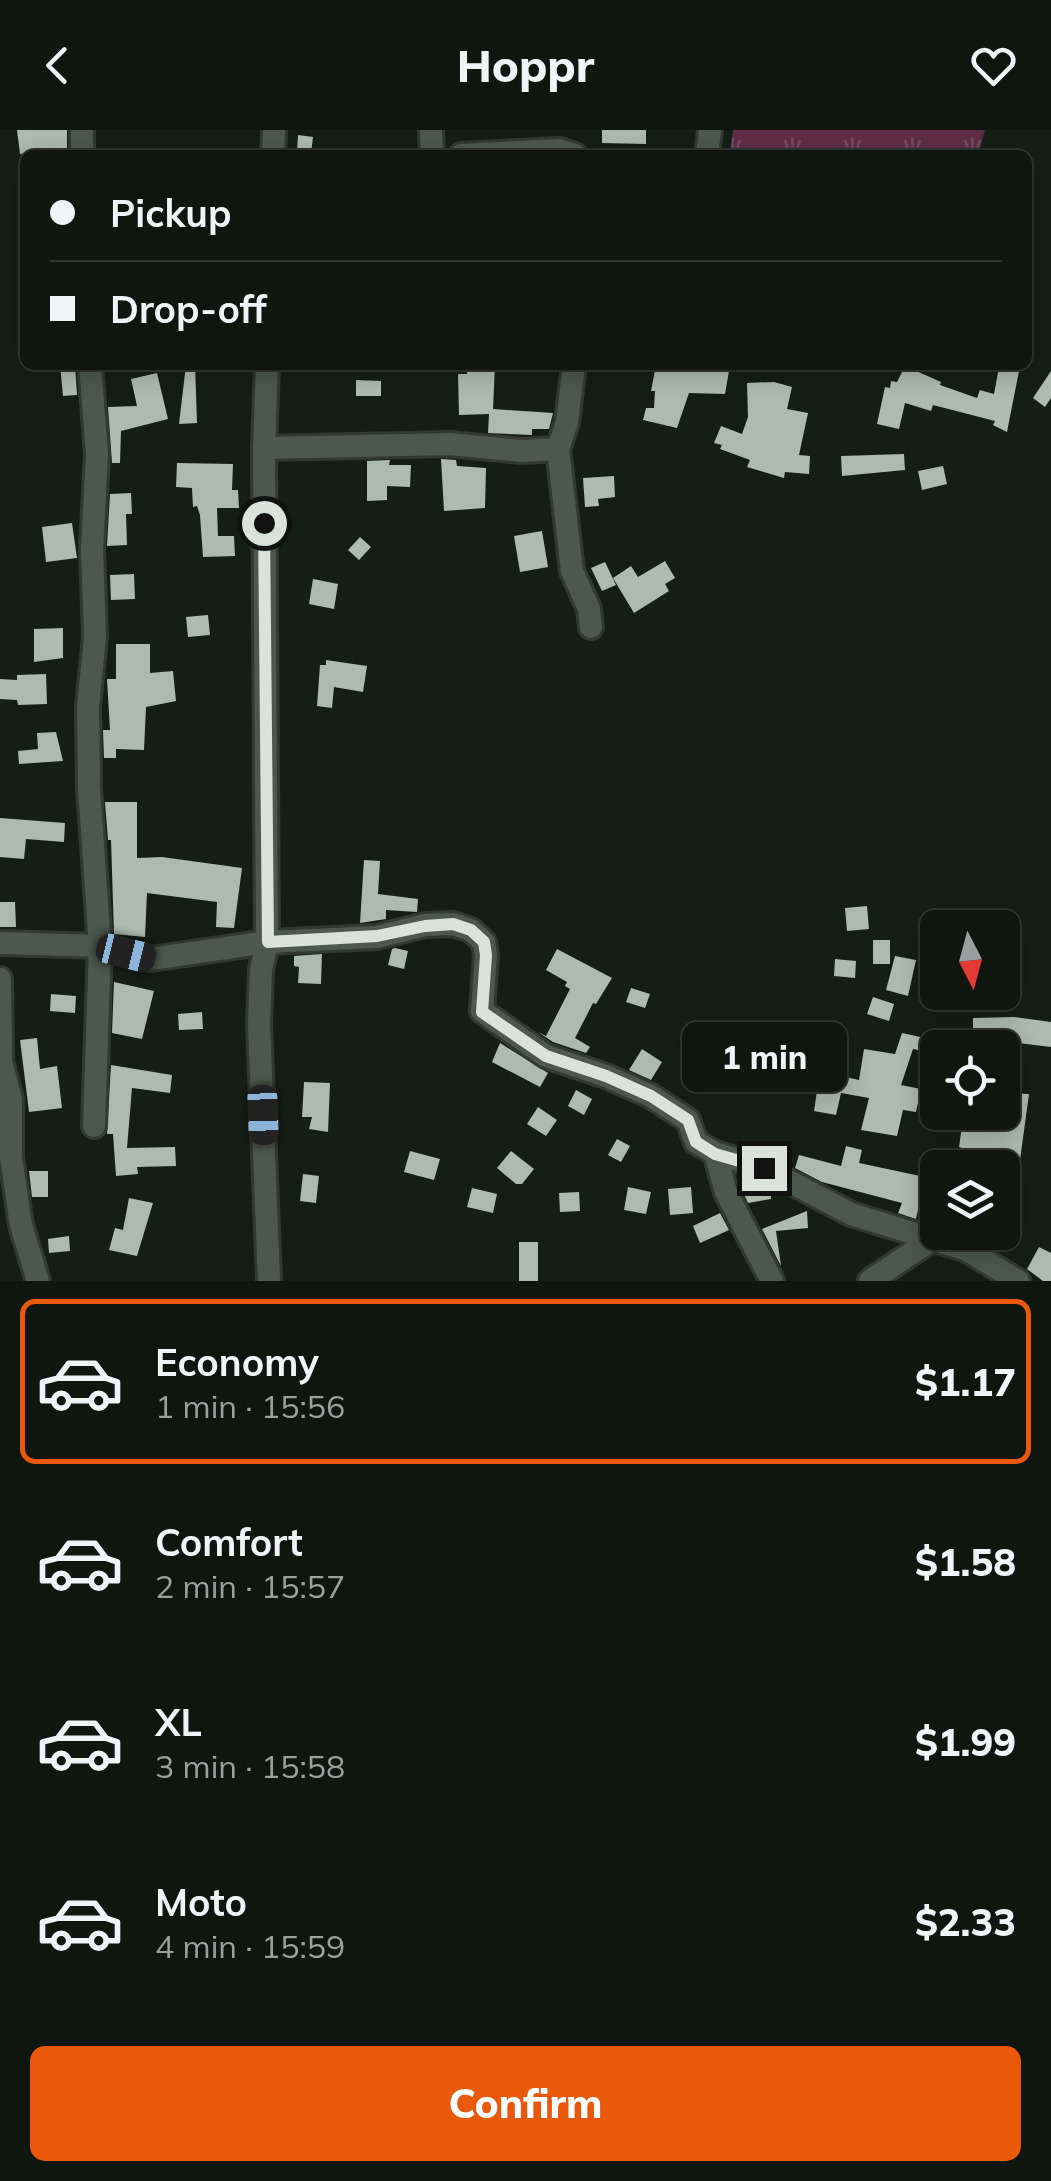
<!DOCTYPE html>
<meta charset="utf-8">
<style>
:root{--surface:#0f1610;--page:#181f19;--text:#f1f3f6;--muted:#9b9f9f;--line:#2f3530;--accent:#ea580c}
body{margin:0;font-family:Mulish,sans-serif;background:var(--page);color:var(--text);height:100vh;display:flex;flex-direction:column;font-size:38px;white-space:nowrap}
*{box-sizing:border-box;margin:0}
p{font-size:32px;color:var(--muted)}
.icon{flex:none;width:55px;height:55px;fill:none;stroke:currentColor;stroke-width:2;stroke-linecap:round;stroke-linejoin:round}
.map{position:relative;height:1151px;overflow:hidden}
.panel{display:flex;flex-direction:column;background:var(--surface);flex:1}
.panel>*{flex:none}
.hud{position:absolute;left:20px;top:20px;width:1012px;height:220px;border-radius:15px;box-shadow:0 5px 25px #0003,0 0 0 2px var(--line);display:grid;align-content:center;height:220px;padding:0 30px;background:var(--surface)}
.needle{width:65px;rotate:174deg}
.tools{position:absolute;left:920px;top:780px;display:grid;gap:20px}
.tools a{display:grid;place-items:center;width:100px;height:100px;border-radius:15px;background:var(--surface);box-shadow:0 5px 25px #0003,0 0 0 2px var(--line);font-size:50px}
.end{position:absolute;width:45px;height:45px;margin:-22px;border:12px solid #dbe2dc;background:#111;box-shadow:0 0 0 5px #111}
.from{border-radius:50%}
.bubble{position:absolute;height:70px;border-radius:15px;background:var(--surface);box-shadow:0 5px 25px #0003,0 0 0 2px var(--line);font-size:32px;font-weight:800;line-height:70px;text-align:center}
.car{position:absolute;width:30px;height:60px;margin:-30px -15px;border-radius:12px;box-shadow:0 0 8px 2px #0007;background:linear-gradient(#222 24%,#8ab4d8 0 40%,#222 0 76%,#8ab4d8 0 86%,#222 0)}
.hud b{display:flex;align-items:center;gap:35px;height:95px;font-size:38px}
.hud b+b{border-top:2px solid var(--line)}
.hud i{width:25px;height:25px;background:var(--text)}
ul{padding:18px 0 0;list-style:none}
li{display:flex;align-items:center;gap:30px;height:165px;margin:0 20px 15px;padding:0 10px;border:5px solid transparent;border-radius:15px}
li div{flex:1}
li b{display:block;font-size:38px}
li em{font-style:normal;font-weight:800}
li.active{border-color:var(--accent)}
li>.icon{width:90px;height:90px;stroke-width:1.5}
.button{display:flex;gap:20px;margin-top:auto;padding:20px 30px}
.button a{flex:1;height:115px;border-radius:15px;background:var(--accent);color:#fff;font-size:40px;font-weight:800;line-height:115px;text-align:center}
header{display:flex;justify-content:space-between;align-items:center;height:130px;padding:0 30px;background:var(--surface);font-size:45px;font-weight:800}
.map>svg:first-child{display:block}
</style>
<header><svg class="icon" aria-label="back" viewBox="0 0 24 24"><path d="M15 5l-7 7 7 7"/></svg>Hoppr<svg class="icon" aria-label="heart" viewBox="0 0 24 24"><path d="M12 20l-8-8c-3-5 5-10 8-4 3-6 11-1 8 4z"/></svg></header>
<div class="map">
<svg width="1051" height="1151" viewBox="0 0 1051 1151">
<defs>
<pattern id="grass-tufts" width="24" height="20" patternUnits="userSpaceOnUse" patternTransform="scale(2.5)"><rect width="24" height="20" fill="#5f2d46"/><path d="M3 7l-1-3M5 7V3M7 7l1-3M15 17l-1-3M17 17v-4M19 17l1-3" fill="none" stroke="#754b60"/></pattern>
</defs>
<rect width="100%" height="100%" fill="#141e16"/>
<!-- grass -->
<path fill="url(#grass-tufts)" d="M733,0H985L978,25H730Z"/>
<!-- building -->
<g fill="#adbaaf">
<path d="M17,0H67V18L20,24Z"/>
<path d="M602,0H646V14L602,13Z"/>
<path d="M298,5L313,7L311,24L297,22Z"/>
<path d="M60,235H75L77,265L63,266Z"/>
<path d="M186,235H195L197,293L179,294Z"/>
<path d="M467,235H495L493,279L553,283L549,299H532V305L488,303L489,284L459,285L458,244H467Z"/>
<path d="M656,235H730L725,264L689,263L677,298L643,290L646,278H654L655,261H651Z"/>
<path d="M905,236L941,252L940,255L977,268L980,260L994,264L999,237L1019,241L1007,302L993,295L995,291L933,275L931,281L905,273L899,299L877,294L885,257L890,258L891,251L897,252Z"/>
<path d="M1051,241V268L1045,277L1033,268Z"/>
<path d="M157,243L168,289L121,301L120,333H112L108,277L137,276L131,249Z"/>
<path d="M356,250L381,251V266H356Z"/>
<path d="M774,252L792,257L787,279L808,283L799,325L810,326L809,344L785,342L784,348L747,337L750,330L720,319L722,315L714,313L721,296L742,304L748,287L747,253Z"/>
<path d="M904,324L905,340L842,346L841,326Z"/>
<path d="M441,329L456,330L457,336L486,338L485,378L444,381Z"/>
<path d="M390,330L389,335H411L410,357L387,356V370L367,371V331Z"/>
<path d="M177,333L233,334L232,360H238L239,378H217L218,406H234L235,426L203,427L200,385L197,376L193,377L192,358L176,357Z"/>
<path d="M943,336L947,354L922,360L918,341Z"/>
<path d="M614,346L615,367L598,369L599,376L585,377L583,348Z"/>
<path d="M131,363L132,384H126L127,415L107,416L110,364Z"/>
<path d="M72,393L77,428L46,432L42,397Z"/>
<path d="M542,401L548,437L520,442L514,406Z"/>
<path d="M360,407L371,417L359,430L348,420Z"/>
<path d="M665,431L675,448L665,454L669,461L634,483L613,448L631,436L638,447Z"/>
<path d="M605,432L616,455L602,461L591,438Z"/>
<path d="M134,444L135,469L111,470L110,445Z"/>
<path d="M313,449L338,454L334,479L309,474Z"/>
<path d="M208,485L210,505L188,507L186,487Z"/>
<path d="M63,498V528L34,532V499Z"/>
<path d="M116,514H150V543L173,541L176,571L146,577L144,620L116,619V628H104L103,600H110L107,549H116Z"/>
<path d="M326,530L367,536L363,562L334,557L332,578L317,576L320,535H326Z"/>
<path d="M46,544L47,574L18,575L17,570L0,569V549L17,550V545Z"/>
<path d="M56,602L63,631L19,634L18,621L38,619L37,603Z"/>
<path d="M105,672H137V728L162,727L242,738L234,798L216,797L217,772L147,763L145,807L114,804L111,710H108Z"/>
<path d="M0,688L65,693L64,712L26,709L24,729L0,727Z"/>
<path d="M364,730L380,731L378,764L418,769L417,782L386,780V789L360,793Z"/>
<path d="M0,772H15L16,797H0Z"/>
<path d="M867,776L869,799L847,801L845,778Z"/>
<rect x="873" y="810" width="17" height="24"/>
<path d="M395,818L408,821L404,839L388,835L392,819Z"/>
<path d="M557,819L612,848L596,874L593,873L575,908L590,917L586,923L553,912L538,902L546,906L570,859L565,856L567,852L546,840Z"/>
<path d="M322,824L321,854L298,853L299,837L294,836V826Z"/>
<path d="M895,826L916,830L908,866L886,860Z"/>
<path d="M835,829L856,831L855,848L834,846Z"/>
<path d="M114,852L154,861L142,909L112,903Z"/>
<path d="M631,858L650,864L645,878L626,872Z"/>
<path d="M51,864L76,866L75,883L50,881Z"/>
<path d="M873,867L894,874L889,891L867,884Z"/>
<path d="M202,882L203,899L179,900L178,884Z"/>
<path d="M1014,887L1051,892V917L1009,912V908H973V888Z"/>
<path d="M902,903L925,908L922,921L913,919L901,955L921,959L916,982L903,980L897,1006L861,1000L869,968L841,963L836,985L814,981L820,941L859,950L864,919L895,924Z"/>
<path d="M37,908L40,939L57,936L62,978L29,982L20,910Z"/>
<path d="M500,913L548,943L540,957L492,932Z"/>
<path d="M642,919L662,932L651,950L629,940Z"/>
<path d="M111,935L172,945L170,963L132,958L127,1018L175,1017L176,1036L137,1037L138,1044L116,1046L113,1004H107Z"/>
<path d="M304,952L330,953L328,1002L309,999L312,987H302Z"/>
<path d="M576,960L592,969L584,985L568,976Z"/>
<path d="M1005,963L1029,964L1020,1030L1003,1058V1028L962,1022V1018L959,1017L964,982H1004Z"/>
<path d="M538,977L557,990L546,1006L527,994Z"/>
<path d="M617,1009L630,1016L621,1032L608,1025Z"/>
<path d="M846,1016L862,1020L859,1033L925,1047L916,1089L898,1083L902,1073L822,1052L795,1038L799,1025L841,1036Z"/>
<path d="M410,1021L440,1029L434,1050L404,1042Z"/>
<path d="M511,1021L534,1039L522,1054H516L497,1038Z"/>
<path d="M29,1041H48V1067H32Z"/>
<path d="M303,1044L319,1046L316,1073L300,1071Z"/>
<path d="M754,1051L770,1058L771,1069L748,1073L739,1053Z"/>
<path d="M628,1057L651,1062L646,1084L624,1080Z"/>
<path d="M691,1057L693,1083L670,1085L668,1059Z"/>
<path d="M472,1058L497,1064L493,1083L467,1077Z"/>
<path d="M579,1062L580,1081L560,1082L559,1063Z"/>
<path d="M129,1068L153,1073L137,1126L109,1120L115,1098L123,1100Z"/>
<path d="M807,1081L808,1098L776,1101L781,1136L762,1099Z"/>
<path d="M720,1083L729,1100L700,1113L693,1096Z"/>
<path d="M69,1106L70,1121L49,1123L48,1109Z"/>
<rect x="519" y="1112" width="19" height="39"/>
<path d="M1039,1117L1051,1123V1151H1043L1027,1139Z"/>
</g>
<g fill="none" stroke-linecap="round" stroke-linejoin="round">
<!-- street casing -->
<g stroke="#323833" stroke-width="28">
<g id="street">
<path d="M82,0V25"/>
<path d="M431,0L432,25"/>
<path d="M273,25L274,0"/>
<path d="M461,25L559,20L575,25"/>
<path d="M707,25L710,0"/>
<path d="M90,235L97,324L92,419L95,507L88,577L89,658L100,816L94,996"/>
<path d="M267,235L264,318L267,812L261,840L259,894L269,1151"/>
<path d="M574,235L567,292L558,319L572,441L589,479L591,497"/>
<path d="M264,318L450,314L522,321L558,319"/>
<path d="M0,813L100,816L151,829L267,812L377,807L425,795L453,794L471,800L484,812L486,825L482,881L546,926L606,946L651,966L688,990L696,1012L715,1023L764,1038L851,1084L967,1120L1018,1151"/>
<path d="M0,849L1,931L11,969V1027L21,1095L38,1151"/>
<path d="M715,1023L726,1062L772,1151"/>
<path d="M870,1151L933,1109"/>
</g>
</g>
<!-- street -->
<use href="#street" stroke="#4c584e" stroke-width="22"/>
</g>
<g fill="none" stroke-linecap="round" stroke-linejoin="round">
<!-- route -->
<path stroke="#dbe2dc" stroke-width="12" d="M264,393L268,812L377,806L425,796L453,794L471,800L484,812L486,825L482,882L546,926L606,946L651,966L688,990L696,1012L715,1024L764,1038"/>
</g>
</svg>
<div class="tools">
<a><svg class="needle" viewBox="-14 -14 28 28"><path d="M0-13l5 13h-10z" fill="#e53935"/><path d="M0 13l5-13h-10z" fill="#9b9f9f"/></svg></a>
<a><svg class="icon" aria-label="locate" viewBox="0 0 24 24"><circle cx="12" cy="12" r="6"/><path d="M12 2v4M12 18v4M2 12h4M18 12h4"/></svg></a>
<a><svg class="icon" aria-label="layers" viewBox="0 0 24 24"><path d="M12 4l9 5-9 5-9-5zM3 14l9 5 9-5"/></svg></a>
</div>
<i class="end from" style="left:264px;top:393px"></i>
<i class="end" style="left:764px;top:1038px"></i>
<div class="bubble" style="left:682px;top:892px;width:165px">1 min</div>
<i class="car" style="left:126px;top:823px;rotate:104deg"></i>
<i class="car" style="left:263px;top:985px;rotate:178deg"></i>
<div class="hud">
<b><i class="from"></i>Pickup</b>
<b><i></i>Drop-off</b>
</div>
</div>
<section class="panel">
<ul>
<li class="active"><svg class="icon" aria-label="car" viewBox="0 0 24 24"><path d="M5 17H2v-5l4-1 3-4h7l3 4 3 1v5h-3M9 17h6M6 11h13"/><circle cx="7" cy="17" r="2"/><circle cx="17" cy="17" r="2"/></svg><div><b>Economy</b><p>1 min · 15:56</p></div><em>$1.17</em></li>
<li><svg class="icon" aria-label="car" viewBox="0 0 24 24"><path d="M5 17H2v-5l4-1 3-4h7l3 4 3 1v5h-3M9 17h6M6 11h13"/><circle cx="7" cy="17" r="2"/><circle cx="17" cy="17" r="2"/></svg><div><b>Comfort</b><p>2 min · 15:57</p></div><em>$1.58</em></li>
<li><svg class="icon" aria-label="car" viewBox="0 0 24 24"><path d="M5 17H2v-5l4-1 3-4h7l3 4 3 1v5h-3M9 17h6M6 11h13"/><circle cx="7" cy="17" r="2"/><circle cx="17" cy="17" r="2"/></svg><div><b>XL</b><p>3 min · 15:58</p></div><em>$1.99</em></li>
<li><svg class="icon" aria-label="car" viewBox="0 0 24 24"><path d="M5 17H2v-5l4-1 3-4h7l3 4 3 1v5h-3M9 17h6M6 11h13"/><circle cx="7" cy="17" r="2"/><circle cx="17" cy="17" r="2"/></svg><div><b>Moto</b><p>4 min · 15:59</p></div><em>$2.33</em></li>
</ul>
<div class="button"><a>Confirm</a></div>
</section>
